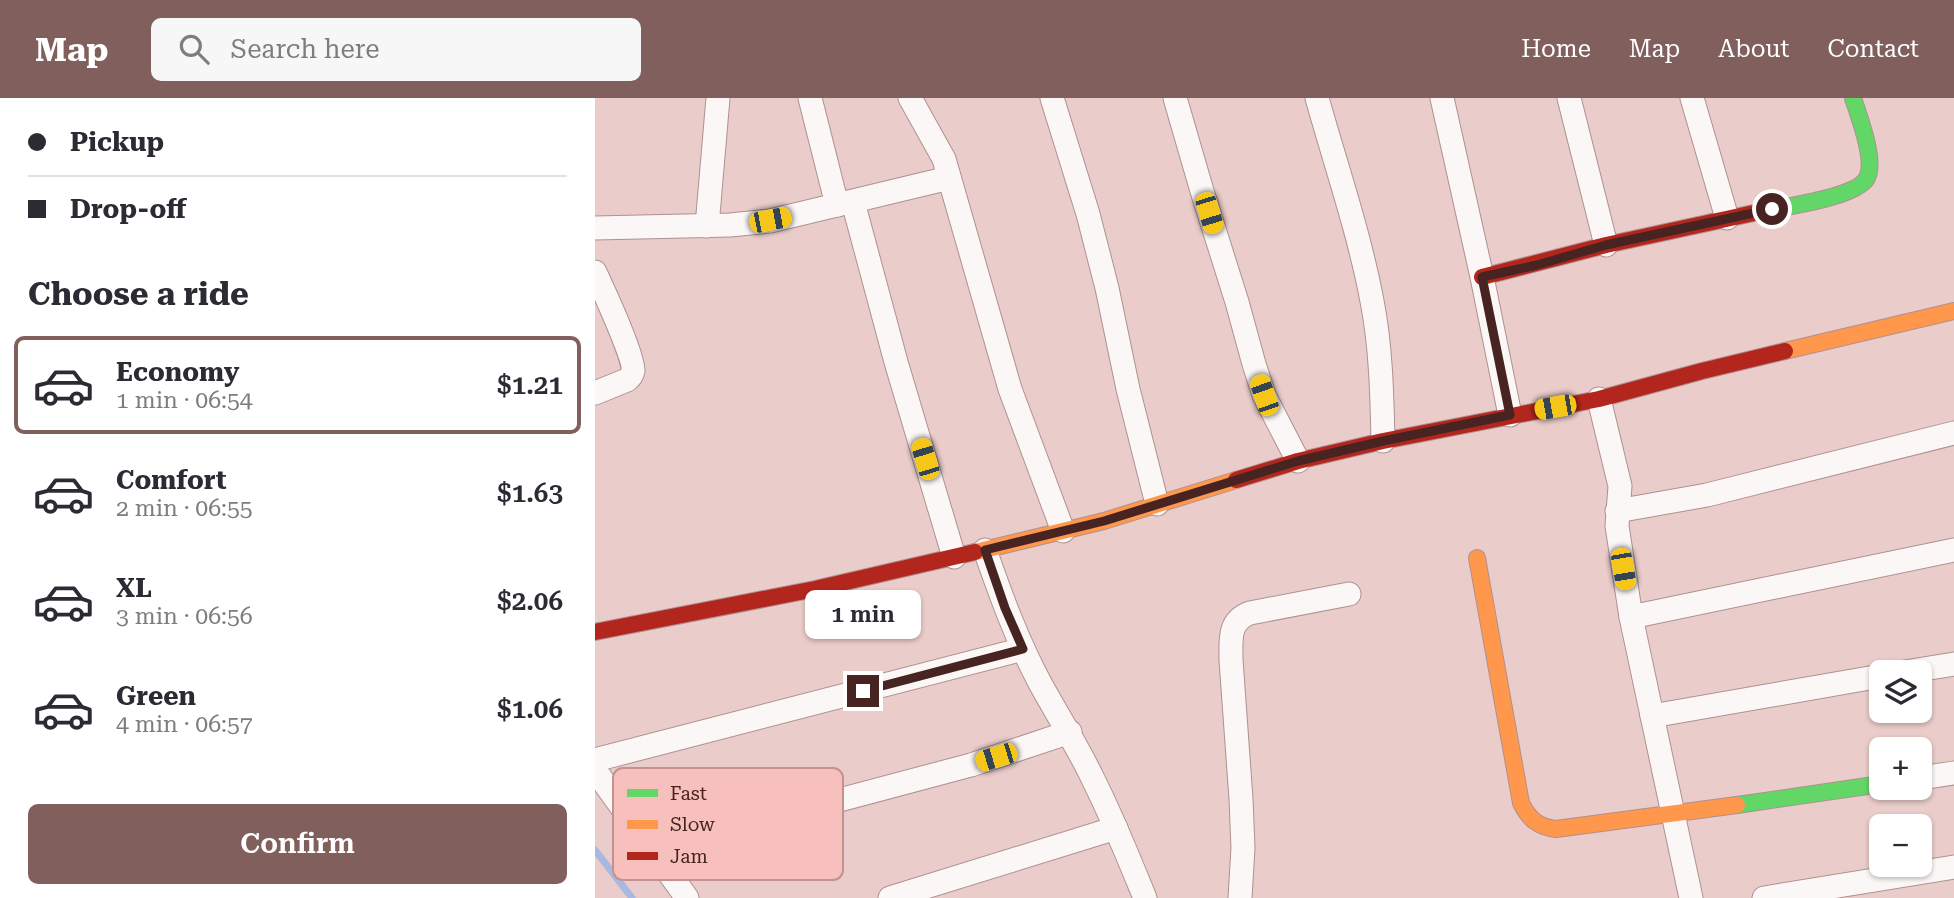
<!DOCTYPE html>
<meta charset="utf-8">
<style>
:root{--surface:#fff;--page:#f7f7f7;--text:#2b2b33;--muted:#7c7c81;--line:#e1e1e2;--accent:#805f5d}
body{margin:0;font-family:"Roboto Serif",serif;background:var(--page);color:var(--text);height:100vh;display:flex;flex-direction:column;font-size:26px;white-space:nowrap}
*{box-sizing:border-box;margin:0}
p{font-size:23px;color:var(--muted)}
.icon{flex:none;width:38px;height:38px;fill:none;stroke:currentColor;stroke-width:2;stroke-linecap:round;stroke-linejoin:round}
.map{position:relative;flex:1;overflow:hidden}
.sheet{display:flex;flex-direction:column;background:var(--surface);width:595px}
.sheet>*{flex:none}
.banner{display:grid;align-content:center;height:154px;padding:0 28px;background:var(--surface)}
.controls{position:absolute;left:1274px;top:562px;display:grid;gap:14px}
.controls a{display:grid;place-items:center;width:63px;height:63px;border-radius:10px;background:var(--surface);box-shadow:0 2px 5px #0004;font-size:35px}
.end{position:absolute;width:32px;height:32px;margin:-16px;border:9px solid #472422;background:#fff;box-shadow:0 0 0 4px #fff}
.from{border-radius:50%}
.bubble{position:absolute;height:49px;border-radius:10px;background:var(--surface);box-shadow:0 2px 5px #0004;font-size:23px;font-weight:600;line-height:49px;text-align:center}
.car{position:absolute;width:21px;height:42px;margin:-21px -10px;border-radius:9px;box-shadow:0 0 5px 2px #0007;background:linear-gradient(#f5c518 24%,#345 0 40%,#f5c518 0 76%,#345 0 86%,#f5c518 0)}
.banner b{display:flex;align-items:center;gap:24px;height:66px;font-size:26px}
.banner b+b{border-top:2px solid var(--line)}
.banner i{width:18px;height:18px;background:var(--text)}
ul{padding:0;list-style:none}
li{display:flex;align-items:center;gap:21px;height:98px;margin:0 14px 10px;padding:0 14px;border:4px solid transparent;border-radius:10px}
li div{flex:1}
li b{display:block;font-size:26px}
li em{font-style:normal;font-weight:600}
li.on{border-color:var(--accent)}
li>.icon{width:63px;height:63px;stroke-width:1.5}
h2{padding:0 28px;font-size:32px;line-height:84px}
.action{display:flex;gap:14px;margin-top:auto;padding:14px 28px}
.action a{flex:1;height:80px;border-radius:10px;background:var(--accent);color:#fff;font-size:28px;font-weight:600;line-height:80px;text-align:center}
header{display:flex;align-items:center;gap:42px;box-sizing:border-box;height:98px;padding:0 35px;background:var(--accent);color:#fff}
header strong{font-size:33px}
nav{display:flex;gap:38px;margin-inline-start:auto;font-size:24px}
.search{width:490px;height:63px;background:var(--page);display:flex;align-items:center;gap:18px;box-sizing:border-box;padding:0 24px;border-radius:10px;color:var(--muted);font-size:26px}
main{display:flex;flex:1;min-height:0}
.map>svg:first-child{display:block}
</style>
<header>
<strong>Map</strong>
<div class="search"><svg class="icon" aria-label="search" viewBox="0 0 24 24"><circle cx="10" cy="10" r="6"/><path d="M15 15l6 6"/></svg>Search here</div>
<nav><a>Home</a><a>Map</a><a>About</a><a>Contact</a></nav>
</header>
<main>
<section class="sheet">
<div class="banner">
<b><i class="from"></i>Pickup</b>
<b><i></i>Drop-off</b>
</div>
<h2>Choose a ride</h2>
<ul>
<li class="on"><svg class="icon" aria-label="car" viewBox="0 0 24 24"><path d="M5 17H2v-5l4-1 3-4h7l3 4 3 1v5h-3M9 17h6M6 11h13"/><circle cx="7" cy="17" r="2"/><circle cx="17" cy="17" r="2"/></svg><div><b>Economy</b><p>1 min · 06:54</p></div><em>$1.21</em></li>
<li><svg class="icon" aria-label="car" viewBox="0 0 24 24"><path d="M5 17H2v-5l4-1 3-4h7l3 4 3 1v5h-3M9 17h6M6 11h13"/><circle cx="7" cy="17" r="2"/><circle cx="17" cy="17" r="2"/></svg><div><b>Comfort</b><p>2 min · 06:55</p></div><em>$1.63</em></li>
<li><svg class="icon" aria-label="car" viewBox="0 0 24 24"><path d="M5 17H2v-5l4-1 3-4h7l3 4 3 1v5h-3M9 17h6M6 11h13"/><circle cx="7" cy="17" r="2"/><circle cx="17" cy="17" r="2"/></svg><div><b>XL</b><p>3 min · 06:56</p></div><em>$2.06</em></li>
<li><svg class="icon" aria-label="car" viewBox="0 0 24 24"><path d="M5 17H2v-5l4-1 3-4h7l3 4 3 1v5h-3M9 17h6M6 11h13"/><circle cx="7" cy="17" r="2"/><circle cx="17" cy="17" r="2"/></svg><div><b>Green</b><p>4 min · 06:57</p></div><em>$1.06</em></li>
</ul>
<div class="action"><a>Confirm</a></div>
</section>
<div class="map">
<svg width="1359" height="800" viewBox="0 0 1359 800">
<rect width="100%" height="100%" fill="#eaccca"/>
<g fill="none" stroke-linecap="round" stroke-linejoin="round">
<!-- stream -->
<path stroke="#a9b8e3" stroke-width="7" d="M0,752L37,800"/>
<!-- street casing -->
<g stroke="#ae9190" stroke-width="25">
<g id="street">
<path d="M215,0L242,107"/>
<path d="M315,0L349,61L415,291L468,433"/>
<path d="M457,0L493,116L512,190L533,291L562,406"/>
<path d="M580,0L607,93L642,204L659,266L669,297L703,363"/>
<path d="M722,0C741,68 764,134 777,203C786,249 787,297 788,343"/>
<path d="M847,0L887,179L915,317"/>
<path d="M974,0L1011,147"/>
<path d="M1097,0L1132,120"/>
<path d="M258,104L301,264L359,459"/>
<path d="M112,128L123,0"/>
<path d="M0,130L135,127L175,123L354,80"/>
<path d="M0,174C7,189 40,261 38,273C37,278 35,279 32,282L0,295"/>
<path d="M1004,301L1025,388L1022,428L1036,519L1096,800"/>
<path d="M1022,413L1112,397L1359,335"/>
<path d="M390,452C406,498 422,542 445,585C463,618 483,649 499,683C518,721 534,761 550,800"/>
<path d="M1036,519L1359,452"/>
<path d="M1310,574L1359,566"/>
<path d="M1057,618L1286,578"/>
<path d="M0,662L428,551"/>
<path d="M0,672L92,800"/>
<path d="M1325,680L1359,675"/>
<path d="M57,752L376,667L475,634"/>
<path d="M295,800L521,730"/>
<path d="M645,800L648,750L646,701L636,562C636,542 633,523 655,515L754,496"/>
<path d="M1169,800L1359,769"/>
</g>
</g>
<!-- fast casing -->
<g stroke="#ae9190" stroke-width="18">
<g id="fast">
<path d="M1168,113C1190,109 1262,99 1272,80C1281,62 1264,19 1258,0"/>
<path d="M1142,707L1286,686"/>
</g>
</g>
<!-- slow casing -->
<g stroke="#ae9190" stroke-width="18">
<g id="slow">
<path d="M1190,253L1359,213"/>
<path d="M380,454L509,423L641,382"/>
<path d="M882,460L926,705C934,721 943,729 961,731L1142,707"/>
</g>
</g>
<!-- jam casing -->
<g stroke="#ae9190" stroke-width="18">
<g id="jam">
<path d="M887,179L1011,147L1168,113"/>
<path d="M641,382L703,363L788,343L1004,301L1107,273L1190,253"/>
<path d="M0,534L220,491L380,454"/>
</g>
</g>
<!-- street -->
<use href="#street" stroke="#fcf7f7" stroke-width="23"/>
<!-- fast -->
<use href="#fast" stroke="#63d668" stroke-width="16"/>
<!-- slow -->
<use href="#slow" stroke="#ff974d" stroke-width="16"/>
<!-- jam -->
<use href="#jam" stroke="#b3261e" stroke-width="16"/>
</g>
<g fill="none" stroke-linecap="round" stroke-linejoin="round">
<!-- route -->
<path stroke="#472422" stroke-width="9" d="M268,593L428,551L410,510L390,452L509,423L703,363L788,343L915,317L887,179L942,167L1011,147L1177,111"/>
</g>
<!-- legend -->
<rect x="18" y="670" width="230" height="112" rx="10" fill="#f8c0bc" stroke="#c3918e" stroke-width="2"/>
<rect x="32" y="691" width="31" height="8" fill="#63d668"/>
<rect x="32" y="722" width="31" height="9" fill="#ff974d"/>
<rect x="32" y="754" width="31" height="8" fill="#b3261e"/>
<g font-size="19" fill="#472422">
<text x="75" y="702">Fast</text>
<text x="75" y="733">Slow</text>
<text x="75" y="765">Jam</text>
</g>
</svg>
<div class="controls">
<a><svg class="icon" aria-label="layers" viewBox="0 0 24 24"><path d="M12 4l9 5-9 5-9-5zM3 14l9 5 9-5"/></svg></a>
<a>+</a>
<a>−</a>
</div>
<i class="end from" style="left:1177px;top:111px"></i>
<i class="end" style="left:268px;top:593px"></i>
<div class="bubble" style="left:210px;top:492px;width:116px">1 min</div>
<i class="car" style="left:614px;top:115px;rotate:163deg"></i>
<i class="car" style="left:175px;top:122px;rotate:79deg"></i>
<i class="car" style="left:669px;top:297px;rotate:341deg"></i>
<i class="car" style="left:960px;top:309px;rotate:260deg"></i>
<i class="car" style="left:330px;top:361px;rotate:343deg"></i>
<i class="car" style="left:1028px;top:471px;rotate:170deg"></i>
<i class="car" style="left:401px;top:659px;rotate:253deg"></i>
</div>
</main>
